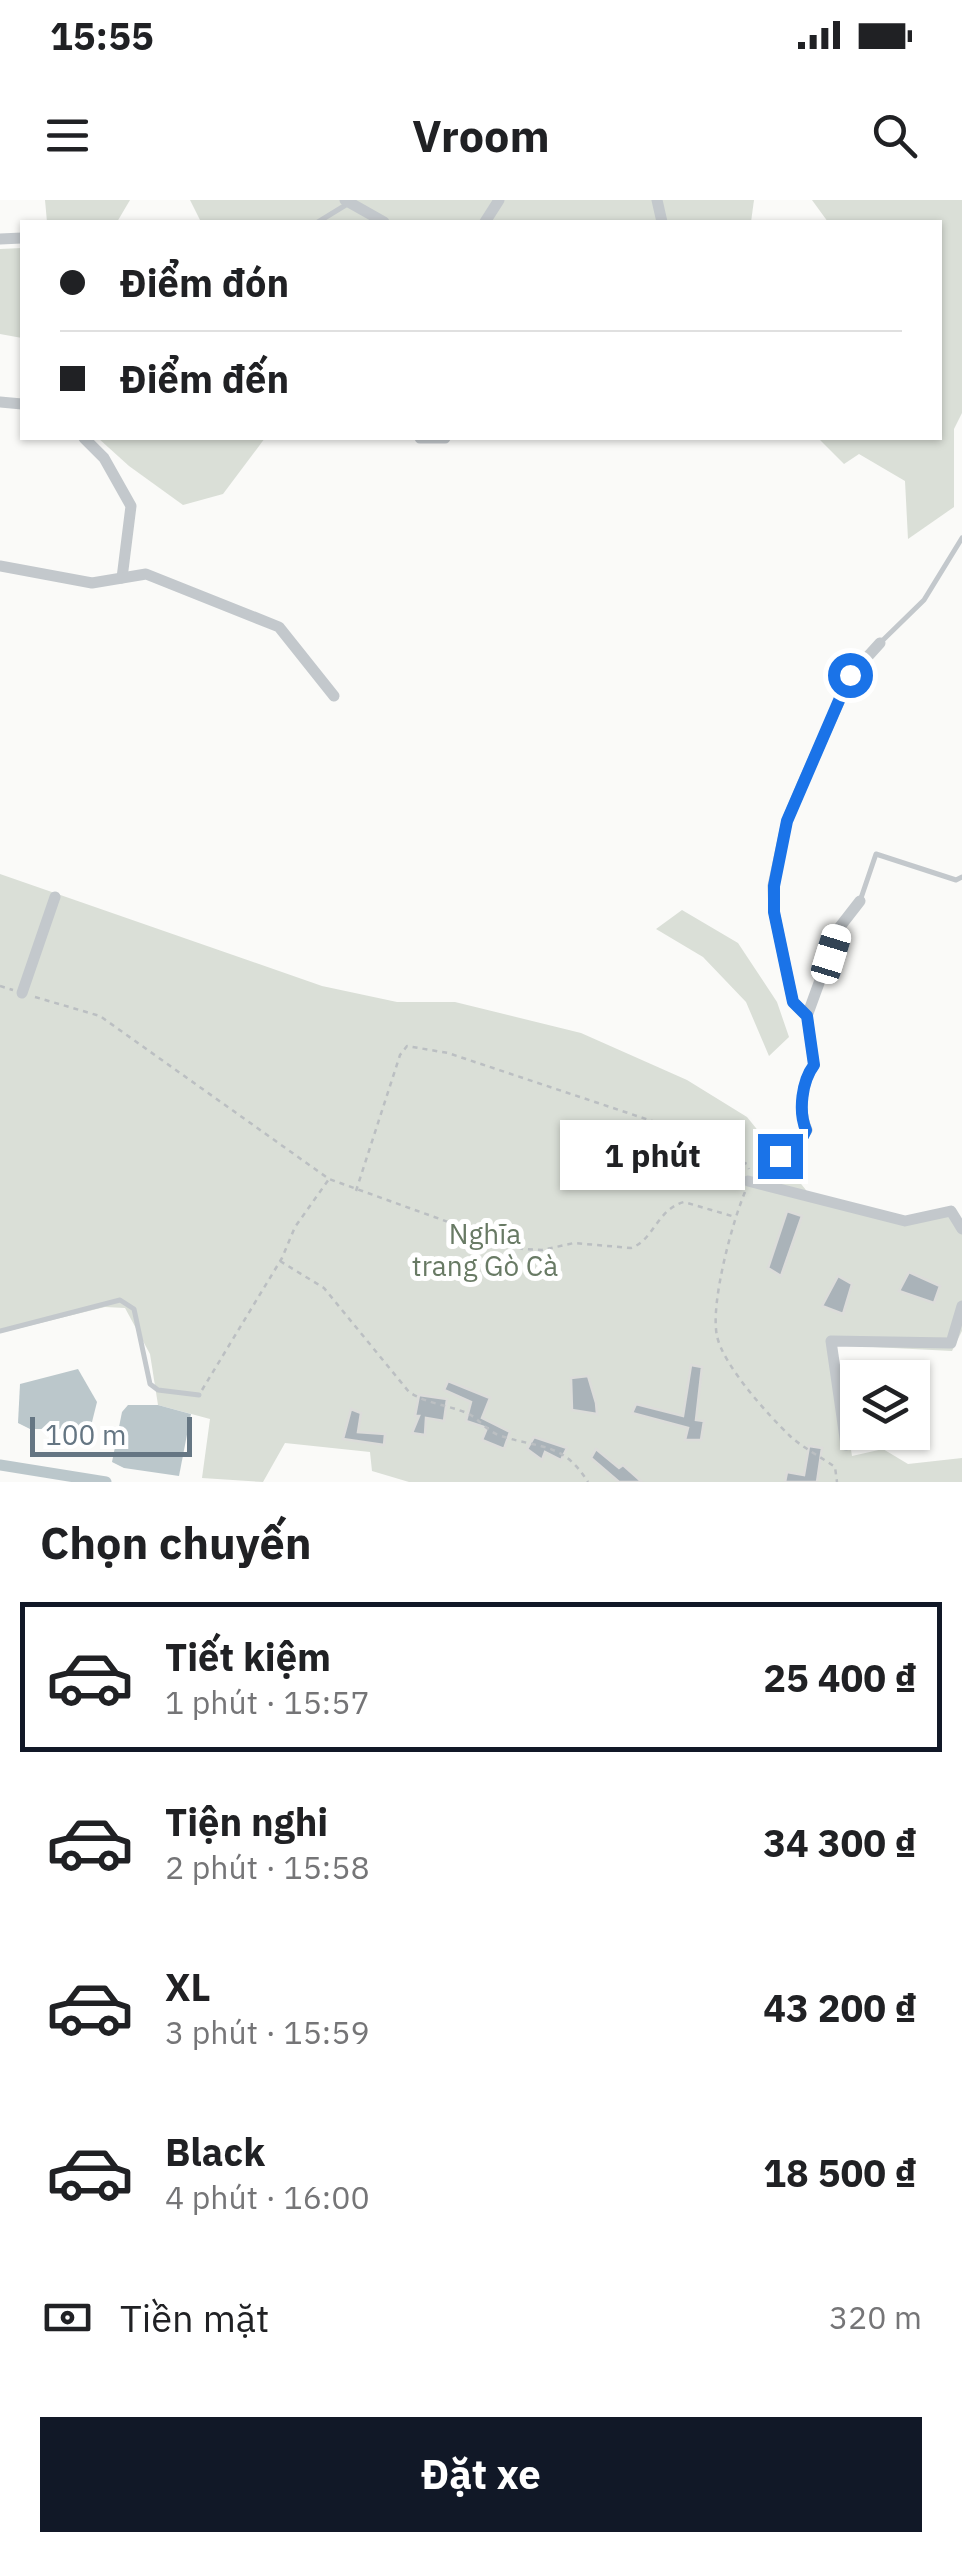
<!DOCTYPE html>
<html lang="vi">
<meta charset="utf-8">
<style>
:root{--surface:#fff;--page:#f6f6f6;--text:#202124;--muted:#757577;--line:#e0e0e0;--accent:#111827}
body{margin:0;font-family:"IBM Plex Sans",sans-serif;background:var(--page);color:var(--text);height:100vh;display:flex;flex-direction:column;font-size:38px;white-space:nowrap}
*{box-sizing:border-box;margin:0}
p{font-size:32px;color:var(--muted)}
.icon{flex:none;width:55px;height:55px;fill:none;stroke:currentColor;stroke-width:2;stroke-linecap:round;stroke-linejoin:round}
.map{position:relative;height:1282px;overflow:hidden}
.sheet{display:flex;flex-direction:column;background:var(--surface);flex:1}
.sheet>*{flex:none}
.hud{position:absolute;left:20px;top:20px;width:922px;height:220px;border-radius:0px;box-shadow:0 2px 8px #0004;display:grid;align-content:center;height:220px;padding:0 40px;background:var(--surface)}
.tools{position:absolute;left:840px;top:1160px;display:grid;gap:20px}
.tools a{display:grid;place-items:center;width:90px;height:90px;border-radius:0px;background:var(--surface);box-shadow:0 2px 8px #0004;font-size:50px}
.scale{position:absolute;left:30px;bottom:25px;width:162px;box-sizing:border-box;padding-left:10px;border:5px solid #657683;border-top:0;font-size:28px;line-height:35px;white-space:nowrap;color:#657683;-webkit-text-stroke:8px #fff;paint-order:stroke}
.end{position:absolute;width:45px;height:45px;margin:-22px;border:12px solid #1a73e8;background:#fff;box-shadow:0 0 0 5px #fff}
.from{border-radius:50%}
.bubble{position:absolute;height:70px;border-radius:0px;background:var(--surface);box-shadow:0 2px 8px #0004;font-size:32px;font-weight:700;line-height:70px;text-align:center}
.car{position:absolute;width:30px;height:60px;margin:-30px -15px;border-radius:12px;box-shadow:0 0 8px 2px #0007;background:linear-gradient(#fff 24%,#345 0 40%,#fff 0 76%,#345 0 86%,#fff 0)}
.hud b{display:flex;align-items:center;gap:35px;height:95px;font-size:38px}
.hud b+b{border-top:2px solid var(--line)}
.hud i{width:25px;height:25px;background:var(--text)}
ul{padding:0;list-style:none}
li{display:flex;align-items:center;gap:30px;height:150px;margin:0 20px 15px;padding:0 20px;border:5px solid transparent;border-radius:0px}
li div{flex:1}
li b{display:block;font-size:38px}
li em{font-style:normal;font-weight:700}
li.on{border-color:var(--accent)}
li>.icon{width:90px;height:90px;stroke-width:1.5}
h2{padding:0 40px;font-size:45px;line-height:120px}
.pay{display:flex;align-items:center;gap:25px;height:110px;padding:0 40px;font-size:38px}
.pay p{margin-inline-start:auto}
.cta{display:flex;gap:20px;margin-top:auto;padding:20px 40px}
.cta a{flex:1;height:115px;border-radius:0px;background:var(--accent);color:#fff;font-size:40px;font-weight:700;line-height:115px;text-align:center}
.status{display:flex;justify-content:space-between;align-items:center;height:70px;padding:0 50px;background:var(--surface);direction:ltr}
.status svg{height:28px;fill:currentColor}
header{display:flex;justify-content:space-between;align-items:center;height:130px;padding:0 40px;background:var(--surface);font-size:45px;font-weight:700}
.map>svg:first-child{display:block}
</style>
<div class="status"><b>15:55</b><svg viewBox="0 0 49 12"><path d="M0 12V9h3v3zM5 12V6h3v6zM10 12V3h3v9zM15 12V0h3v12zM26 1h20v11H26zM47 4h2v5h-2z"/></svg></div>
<header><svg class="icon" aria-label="menu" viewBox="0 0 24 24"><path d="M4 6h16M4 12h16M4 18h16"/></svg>Vroom<svg class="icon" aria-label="search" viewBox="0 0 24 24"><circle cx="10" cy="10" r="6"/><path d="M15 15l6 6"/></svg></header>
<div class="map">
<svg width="962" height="1282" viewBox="0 0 962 1282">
<rect width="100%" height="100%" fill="#fafaf8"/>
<!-- green -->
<g fill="#dadfd7">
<path d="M45,0H130L117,22H47Z"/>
<path d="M190,0H754L751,22H201Z"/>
<path d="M812,0H962V213L954,229V307L908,339L905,281L859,254L844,264L818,238H940V22H828Z"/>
<path d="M22,48V138L0,134V49Z"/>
<path d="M98,238H265L223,294L183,305L129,266Z"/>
<path d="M0,674L322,786L397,802H455L581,833L687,880L747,917L810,995L917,1020L947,1008L962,1023V1131L952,1151L834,1145L852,1256L883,1249L908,1264L962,1258V1282H409L372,1271L370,1252L285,1243L263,1282L202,1278L210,1219L158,1205L150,1154L125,1108L105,1107L0,1133Z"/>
<path d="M682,710L738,743L777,802L789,837L769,856L746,802L703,757L656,729Z"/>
</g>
<!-- water -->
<g fill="#bbc7cb">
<path d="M78,1169L97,1202L92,1222L86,1229H30L18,1223L20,1184Z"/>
<path d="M128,1205H158L191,1214L179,1276L124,1268L112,1262L122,1212Z"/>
</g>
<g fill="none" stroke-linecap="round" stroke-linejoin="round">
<!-- canal -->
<path stroke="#bbc7cb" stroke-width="11" d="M0,1265L106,1282"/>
</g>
<!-- building -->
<g fill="#aab3b9" stroke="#dcdcda" stroke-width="2.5">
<path d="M787,1011L802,1016L781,1076L768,1068Z"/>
<path d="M909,1072L940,1086L934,1103L899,1091Z"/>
<path d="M838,1076L852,1084L843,1114L822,1106Z"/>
<path d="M691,1165L702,1167L696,1220L704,1221L701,1240H685L688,1228L632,1213L636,1204L683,1216Z"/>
<path d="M588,1176L596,1203L597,1214L572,1210L571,1178Z"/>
<path d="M448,1181L490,1198L482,1218L510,1232L504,1249L482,1240L487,1228L466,1221L471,1202L444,1190Z"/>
<path d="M419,1195L447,1199L444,1221L426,1218L425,1235L412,1233L419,1216H415Z"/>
<path d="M351,1209L361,1213L358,1232L385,1234L384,1245L343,1239Z"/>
<path d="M534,1237L567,1248L561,1260L545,1252L542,1260L527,1249Z"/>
<path d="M809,1246L822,1248L817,1282H785L787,1272L804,1275Z"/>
<path d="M596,1249L619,1268L623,1265L642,1282H619L591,1258Z"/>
</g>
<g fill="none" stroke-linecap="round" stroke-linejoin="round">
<!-- path -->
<g stroke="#bbbfc2" stroke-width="2.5" stroke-dasharray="5 5" stroke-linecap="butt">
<path d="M0,786L13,790"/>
<path d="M35,797L100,816L329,979L523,1049L542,1050L574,1043L631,1048C654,1040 657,1009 684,1002L732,1016"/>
<path d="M356,991L400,855L407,846L448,853L682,931L747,964L749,969"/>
<path d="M745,992C732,1023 710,1104 717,1136C723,1165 768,1215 790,1236C803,1248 821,1257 835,1267L837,1282"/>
<path d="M280,1061L324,1088L409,1192C427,1204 449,1205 469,1214C480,1220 488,1232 501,1236C541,1249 563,1242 588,1282"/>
<path d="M202,1190L282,1058L295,1027L329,979"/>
</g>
<!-- lane -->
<g stroke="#c3c8cc" stroke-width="5">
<path d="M318,22L349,3"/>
<path d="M882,441L924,400L962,338"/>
<path d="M860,701L876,654L956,680L962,677"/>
<path d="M0,1131L120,1100L134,1109L150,1184L158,1190L199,1195"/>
</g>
<!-- street -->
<g stroke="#c3c8cc" stroke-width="11">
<path d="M345,0L384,22"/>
<path d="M657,0L662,22"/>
<path d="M485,22L499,0"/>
<path d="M0,39L22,38"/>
<path d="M0,202L22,204"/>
<path d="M84,238L104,258L131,306L122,378"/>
<path d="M420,238H445"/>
<path d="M0,366L92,383L146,374L279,427L334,496"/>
<path d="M22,793L55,697"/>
<path d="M807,816L839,728L860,701"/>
<path d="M780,956L785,944L803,936L807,930C798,911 802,881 814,865L807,816L793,802L786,769L774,712L773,686L787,621L802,585L851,475L880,443"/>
<path d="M748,981L905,1021L951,1011L962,1029"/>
<path d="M846,1245L831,1141L951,1143L962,1106"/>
</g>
</g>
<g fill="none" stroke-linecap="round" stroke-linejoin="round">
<!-- route -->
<path stroke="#1a73e8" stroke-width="12" d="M780,956L786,944L803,936L806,930C798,911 802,881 814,865L807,816L793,802L786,769L774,712V686L787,621L850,475"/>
</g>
<g text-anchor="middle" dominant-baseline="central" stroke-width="10" stroke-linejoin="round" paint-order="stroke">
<!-- park labels -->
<g font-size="28" fill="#687a64" stroke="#fff">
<text x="485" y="1033">Nghĩa<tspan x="485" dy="32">trang Gò Cà</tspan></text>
</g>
</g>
</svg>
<div class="tools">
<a><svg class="icon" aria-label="layers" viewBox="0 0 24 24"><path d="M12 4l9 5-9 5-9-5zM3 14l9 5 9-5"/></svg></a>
</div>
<div class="scale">100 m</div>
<i class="end from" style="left:850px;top:475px"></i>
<i class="end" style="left:780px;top:956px"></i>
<div class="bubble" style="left:560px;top:920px;width:185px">1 phút</div>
<i class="car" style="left:831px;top:754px;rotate:17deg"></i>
<div class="hud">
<b><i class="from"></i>Điểm đón</b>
<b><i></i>Điểm đến</b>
</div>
</div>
<section class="sheet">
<h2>Chọn chuyến</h2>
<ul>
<li class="on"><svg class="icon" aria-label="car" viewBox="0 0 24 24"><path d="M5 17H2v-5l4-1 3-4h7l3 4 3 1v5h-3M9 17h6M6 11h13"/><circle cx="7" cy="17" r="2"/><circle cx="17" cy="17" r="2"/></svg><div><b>Tiết kiệm</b><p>1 phút · 15:57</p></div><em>25 400 ₫</em></li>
<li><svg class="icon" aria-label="car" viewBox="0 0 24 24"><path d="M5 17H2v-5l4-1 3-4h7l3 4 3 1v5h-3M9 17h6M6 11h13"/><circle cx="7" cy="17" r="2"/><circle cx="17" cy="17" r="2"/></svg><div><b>Tiện nghi</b><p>2 phút · 15:58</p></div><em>34 300 ₫</em></li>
<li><svg class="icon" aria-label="car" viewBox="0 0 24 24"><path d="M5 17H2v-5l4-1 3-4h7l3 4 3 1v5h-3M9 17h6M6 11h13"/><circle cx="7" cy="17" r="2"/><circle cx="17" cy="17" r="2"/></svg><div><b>XL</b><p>3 phút · 15:59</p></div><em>43 200 ₫</em></li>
<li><svg class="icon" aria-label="car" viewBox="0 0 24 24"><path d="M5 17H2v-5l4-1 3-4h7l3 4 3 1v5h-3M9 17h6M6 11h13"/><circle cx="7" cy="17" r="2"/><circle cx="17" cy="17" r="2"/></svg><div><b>Black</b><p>4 phút · 16:00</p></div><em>18 500 ₫</em></li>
</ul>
<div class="pay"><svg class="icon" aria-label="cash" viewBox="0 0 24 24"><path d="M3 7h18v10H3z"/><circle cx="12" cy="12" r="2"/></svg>Tiền mặt<p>320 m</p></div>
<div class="cta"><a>Đặt xe</a></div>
</section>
